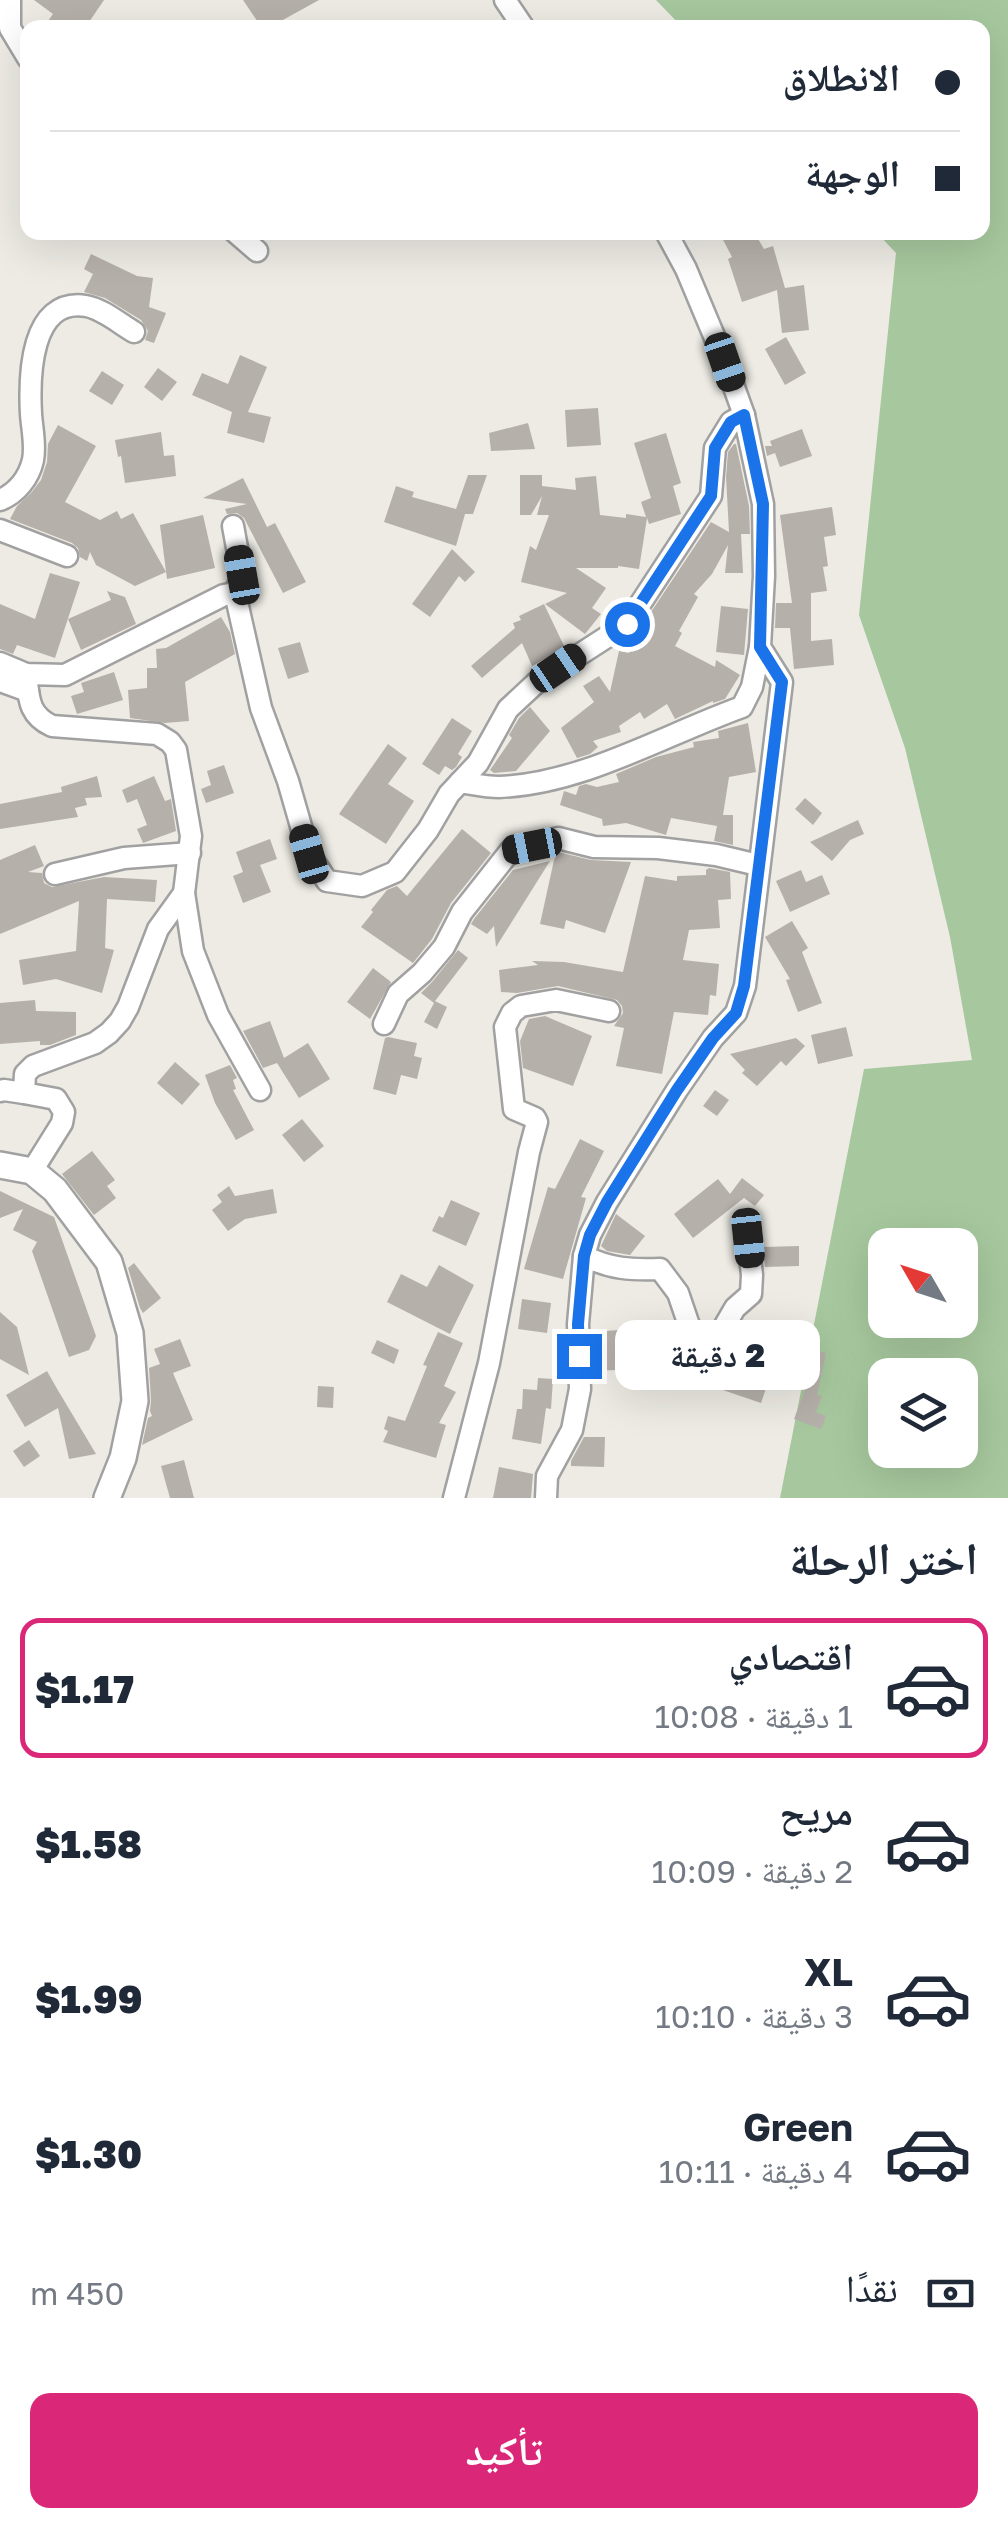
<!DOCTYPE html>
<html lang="ar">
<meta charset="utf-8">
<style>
:root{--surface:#fff;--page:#f2f2f3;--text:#1f2937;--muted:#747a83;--line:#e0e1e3;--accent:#db2777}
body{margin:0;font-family:"Golos Text","Noto Naskh Arabic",sans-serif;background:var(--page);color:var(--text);direction:rtl;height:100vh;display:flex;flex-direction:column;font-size:38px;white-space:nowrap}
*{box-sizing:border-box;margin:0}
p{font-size:32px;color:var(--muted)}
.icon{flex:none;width:55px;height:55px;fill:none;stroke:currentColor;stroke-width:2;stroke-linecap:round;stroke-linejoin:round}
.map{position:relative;height:1498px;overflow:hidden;direction:ltr}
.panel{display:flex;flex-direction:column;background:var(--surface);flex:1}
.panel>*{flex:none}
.banner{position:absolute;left:20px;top:20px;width:970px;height:220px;border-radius:20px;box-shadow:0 10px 40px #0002;direction:rtl;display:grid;align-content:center;height:220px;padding:0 30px;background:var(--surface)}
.needle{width:65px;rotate:309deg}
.buttons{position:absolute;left:868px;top:1228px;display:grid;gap:20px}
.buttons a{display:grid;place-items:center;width:110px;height:110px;border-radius:20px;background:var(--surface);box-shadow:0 10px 40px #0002;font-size:50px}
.end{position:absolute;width:45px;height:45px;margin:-22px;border:12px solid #1a73e8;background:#fff;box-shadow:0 0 0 5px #fff}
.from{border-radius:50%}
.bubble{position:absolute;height:70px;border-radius:20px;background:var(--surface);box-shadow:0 10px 40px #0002;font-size:32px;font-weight:800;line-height:70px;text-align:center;direction:rtl}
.car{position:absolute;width:30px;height:60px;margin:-30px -15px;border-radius:12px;box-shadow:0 0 8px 2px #0007;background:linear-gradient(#222 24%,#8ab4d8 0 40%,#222 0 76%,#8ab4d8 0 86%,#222 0)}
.banner b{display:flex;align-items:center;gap:35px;height:95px;font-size:38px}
.banner b+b{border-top:2px solid var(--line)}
.banner i{width:25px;height:25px;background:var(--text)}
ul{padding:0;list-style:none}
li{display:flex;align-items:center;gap:30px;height:140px;margin:0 20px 15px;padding:0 10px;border:5px solid transparent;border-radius:20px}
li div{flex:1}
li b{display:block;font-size:38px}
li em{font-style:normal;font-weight:800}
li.current{border-color:var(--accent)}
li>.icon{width:90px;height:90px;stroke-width:1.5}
h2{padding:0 30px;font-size:45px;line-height:120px}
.pay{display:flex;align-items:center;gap:25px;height:110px;padding:0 30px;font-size:38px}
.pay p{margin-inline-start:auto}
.primary-button{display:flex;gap:20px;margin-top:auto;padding:20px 30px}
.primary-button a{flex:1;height:115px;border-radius:20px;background:var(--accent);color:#fff;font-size:40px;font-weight:800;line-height:115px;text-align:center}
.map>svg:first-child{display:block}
</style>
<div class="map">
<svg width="1008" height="1498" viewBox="0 0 1008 1498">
<rect width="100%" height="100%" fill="#edebe4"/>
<!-- forest -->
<path fill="#a7c89e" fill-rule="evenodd" d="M656,0H1008V1498H780L864,1069L972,1060L950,937L905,748L859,615L896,253L877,233L982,232V28L682,27ZM885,1245H960V1320H885ZM885,1375H960V1450H885Z"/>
<!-- building -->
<g fill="#b6b0aa">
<path d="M34,0H104L85,28H43L53,14Z"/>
<path d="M243,0H319L281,21L285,28H262Z"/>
<path d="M719,232H754L764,249L773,246L785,288L804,285L809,330L782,333L777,290L742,302L728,259L732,257Z"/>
<path d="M91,254L137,276L153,278L149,307L166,313L154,343L145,340L148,331L141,320L105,298L84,292L93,274L84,269Z"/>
<path d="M786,337L806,373L785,385L765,349Z"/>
<path d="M240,355L267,367L248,412L271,417L264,443L227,433L232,412L192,395L202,373L228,384Z"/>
<path d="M158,368L177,382L162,401L144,387Z"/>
<path d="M102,371L124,385L112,405L89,391Z"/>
<path d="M598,408L601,445L567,447L565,410Z"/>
<path d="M528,423L535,449L491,451L489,433Z"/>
<path d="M58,425L96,446L65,502L100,520L117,511L121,519L133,513L166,572L135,586L96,565L90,552L87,561L80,557L78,548L72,543L10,519L17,506L31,493L41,480L47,462L48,444Z"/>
<path d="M802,429L812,456L780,467L775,453L767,456L765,446H772L770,441Z"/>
<path d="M161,432L164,456L174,455L176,476L125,483L121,456L118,457L115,440Z"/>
<path d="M666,433L681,483L673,486L681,514L649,524L647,518L639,569L618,566V568H576L606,588L592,608L601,614L585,634L545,604L567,593L521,582L530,546L536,550L549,515H537L542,496L531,515H520V475H542V486L576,490L575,478L596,476L600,515L626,518V514L646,517L641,502L651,498L634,443Z"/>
<path d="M734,444H736L749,506L750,534H741L743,573H725L728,545L712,574L694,594L698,597L679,631L682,633L675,646L715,667L716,660L740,675L725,699L713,703V701L675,719L667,704L644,719L640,712L619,726L621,732L593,741L598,747L590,754L577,758L561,728L594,702L583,686L599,676L610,692L619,651L629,653L651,612L711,522L729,532L726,477L728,452Z"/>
<path d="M468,475H487L473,514H465L456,546L384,522L396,486L414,492L412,497L456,509Z"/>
<path d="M243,478L267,527L275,523L306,582L283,593L244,518L237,513L227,514L225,509L247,504L203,498Z"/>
<path d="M832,507L836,535L824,537L828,566L823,567L827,591L811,593V641L832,639L834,665L794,669L790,628H775L776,603H792L780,515Z"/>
<path d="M203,515L215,568L167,579L160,525Z"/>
<path d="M452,549L475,572L465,582L459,576L430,617L412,604Z"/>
<path d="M50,573L80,582L55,658L17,645L13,654L0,649V604L35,619Z"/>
<path d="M107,591L125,597L136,624L81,650L68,619L111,600Z"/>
<path d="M544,604L565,648L532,666L522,643L482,678L471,666L515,628L513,623L521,620L519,616Z"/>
<path d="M721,606L748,609L744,655L716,652Z"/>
<path d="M221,617L230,632L235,654L185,682L189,721L165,723L130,718L128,690L147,688V668H157L156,649L166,648Z"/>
<path d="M300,642L309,672L288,679L278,648Z"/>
<path d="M114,672L123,700L77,714L71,696L84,692L81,683Z"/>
<path d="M530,707L550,731L516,771L494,773L490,770L512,738L509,735L519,718Z"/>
<path d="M452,718L472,731L458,754L462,757L456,767L452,770L445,766L439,775L422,764Z"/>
<path d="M748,723L756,772L729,777L723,815H733V845L714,841L717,826L671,818L666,835L626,823L603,826L602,819L560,805L564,791L576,795L579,786L586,784L597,787L619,782L616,774L656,757L694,747L693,742L719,738L718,731Z"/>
<path d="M388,744L407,758L388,784L414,801L386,844L339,814Z"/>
<path d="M224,765L234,793L206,803L201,789L211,785L207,771Z"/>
<path d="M97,776L102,797L85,798L87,805L75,808L78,817L0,829V804L62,792L61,787Z"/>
<path d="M154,776L165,801L171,799L176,831L143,843L137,829L147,825L137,799L127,803L122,790Z"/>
<path d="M805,798L822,813L813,825L795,809Z"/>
<path d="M858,820L864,834L850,840L832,861L810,842Z"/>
<path d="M462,829L491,853L451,903L432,939L413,963L361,927L373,912L371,910L387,890L397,886L407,896Z"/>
<path d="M270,839L277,859L260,865L271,892L243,903L233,876L243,872L236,852Z"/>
<path d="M35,845L44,866L28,872L42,873L44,883L52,887L104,877L157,880L155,902L107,899L105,948L114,950L102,993L56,979L23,985L19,960L76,951L79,901L0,934V860Z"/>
<path d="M558,852L591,860L631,862L605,933L566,920L564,929L540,924L554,860Z"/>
<path d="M550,861L496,947L494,926L487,934L471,924L474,919L513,870Z"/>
<path d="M709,868L730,872L731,899L718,900L720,928L689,930L683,960L719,964L716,996L710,995L708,1015L674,1012L662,1074L616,1066L624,1028L614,1026L623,1013L622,1006L617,1000L558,986L517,993L501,992L499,970L538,965L532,961L564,962L623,972L645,876L677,881V876L706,875V870Z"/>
<path d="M801,870L806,882L822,875L830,894L790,912L776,881Z"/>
<path d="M792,921L808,948L802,952L822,1003L798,1012L786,980L790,979L765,937Z"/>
<path d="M458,950L468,958L435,1001L447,1007L437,1029L424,1022L434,1003L421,993L432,982Z"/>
<path d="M373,968L391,982L370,1019L347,1002Z"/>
<path d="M35,1000L36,1011L76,1012V1035L50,1045H40V1041L0,1044V1003Z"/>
<path d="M545,1016L592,1036L573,1086L523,1068L520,1041L529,1019Z"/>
<path d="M270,1021L284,1058L308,1043L330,1079L299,1098L277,1063L263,1068L243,1031Z"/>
<path d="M846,1027L853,1056L818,1064L811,1035Z"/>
<path d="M388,1037L417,1043L414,1056L422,1058L417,1079L401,1075L396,1095L373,1089L385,1038Z"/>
<path d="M796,1038L805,1046L786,1066L781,1061L757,1086L742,1073L745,1070L730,1054Z"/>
<path d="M175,1062L200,1084L182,1105L157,1083Z"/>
<path d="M230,1065L237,1078L233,1080L236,1089L233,1090L254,1130L236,1140L215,1103L205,1075Z"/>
<path d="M715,1090L729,1100L717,1116L703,1106Z"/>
<path d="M302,1119L324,1146L304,1162L282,1135Z"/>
<path d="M580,1139L604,1151L581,1197L586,1198L563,1279L524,1269L548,1187L555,1189Z"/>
<path d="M92,1151L115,1180L107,1186L116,1198L94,1215L62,1174Z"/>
<path d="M742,1178L764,1195L755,1206L744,1198L693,1238L674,1214L718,1179L730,1194Z"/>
<path d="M229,1186L235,1196L273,1189L277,1213L245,1219L228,1231L212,1210L222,1202L217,1195Z"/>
<path d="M0,1191L54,1217L96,1336L89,1350L69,1357L32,1251L37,1242L13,1230L23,1209L0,1218Z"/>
<path d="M451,1200L480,1213L466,1246L432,1231L439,1216L443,1218Z"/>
<path d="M616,1214L645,1236L630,1255L607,1251L601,1246Z"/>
<path d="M799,1246V1266L765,1267L763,1247Z"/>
<path d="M134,1263L161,1298L143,1313L140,1308L128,1268Z"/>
<path d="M439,1265L474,1285L450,1334L387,1302L401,1274L427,1287Z"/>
<path d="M522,1299L551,1303L547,1333L518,1329Z"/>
<path d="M0,1312L17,1327L29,1375L0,1359Z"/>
<path d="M632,1329L633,1341L663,1340L664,1378L638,1379V1369L593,1371L592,1332Z"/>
<path d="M438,1332L463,1343L444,1386L456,1392L439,1423L446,1425L436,1458L383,1442L388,1431L384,1429L388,1416L405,1421L427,1366L423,1365Z"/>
<path d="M180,1339L191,1366L173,1373L193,1420L142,1445L148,1418L152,1416L150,1411L151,1400L149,1368L160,1364L154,1349Z"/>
<path d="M377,1340L399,1350L394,1364L371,1353Z"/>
<path d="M812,1350L826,1353L817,1395L822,1396L816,1412L826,1416L821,1429L794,1419L809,1380L806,1379Z"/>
<path d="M721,1357L771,1374L761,1403L711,1386Z"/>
<path d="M47,1371L56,1387L96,1454L69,1459L58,1408L25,1427L6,1395Z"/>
<path d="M538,1378L553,1379L551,1409L546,1408L541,1444L512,1439L517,1409H522L523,1389L537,1390Z"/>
<path d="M318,1386L334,1387L333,1408L317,1407Z"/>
<path d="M584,1437H605L604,1467L571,1466V1461Z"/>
<path d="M29,1440L40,1456L24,1467L13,1451Z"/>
<path d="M184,1460L194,1498H170L161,1466Z"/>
<path d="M499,1467L533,1474L531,1498H493Z"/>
</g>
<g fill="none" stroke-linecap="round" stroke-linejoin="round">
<!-- minor casing -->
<g stroke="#a1a1a1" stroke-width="25">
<g id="minor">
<path d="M10,0V28L28,58"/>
<path d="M505,0L524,28"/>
<path d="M235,232L257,251"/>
<path d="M0,500C17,493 29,478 33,460C36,445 32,429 31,414C29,377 30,297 86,306C103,309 120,324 134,332"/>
<path d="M233,526L242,575L235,593"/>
<path d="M0,530L67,556"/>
<path d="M0,663L26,674L65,675L224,595L235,593L261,708L288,781L309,854L327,881L362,886L395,872L428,830L449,794L478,763L508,709L537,682L627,624L711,496L715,448L731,422L744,415"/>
<path d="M26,674C29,698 28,715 52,726L157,734L170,742L176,750L191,836L184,893L158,929L128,1007L120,1021L109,1033L95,1043L33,1066L25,1074L24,1093L56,1099L64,1112L62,1123L32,1171"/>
<path d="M0,681L28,691"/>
<path d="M460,782C473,784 486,787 499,787C582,784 664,735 742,707L752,687L760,647"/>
<path d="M55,874L124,858L190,853"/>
<path d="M184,893L193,951L218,1015L260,1090"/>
<path d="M384,1024L398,994L422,973L444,947L462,912L511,850L558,838L594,847L658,848L716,855L758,865"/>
<path d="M0,1091L4,1090L24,1093"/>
<path d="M584,1256C611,1269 630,1270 660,1269L678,1293L693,1337L702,1346L714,1344L735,1308L751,1294L752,1275L748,1239"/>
<path d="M454,1498L489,1363L529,1152L537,1122L535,1118L514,1109L505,1027L512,1013L521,1006L556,1000L609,1011"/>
<path d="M546,1498L547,1476L572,1430L580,1389L578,1324L584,1256L590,1235L607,1202L677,1090L713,1038L736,1013L745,986L782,682L760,647L764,576L763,504L744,415L725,362L686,269L666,232"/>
</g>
</g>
<!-- tertiary casing -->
<g stroke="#a1a1a1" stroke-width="30">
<path id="tertiary" d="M0,1165L32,1171L55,1190L109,1262L130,1333L135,1401L123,1458L107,1498"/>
</g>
<!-- minor -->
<use href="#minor" stroke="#fff" stroke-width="20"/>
<!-- tertiary -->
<use href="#tertiary" stroke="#fff" stroke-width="25"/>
</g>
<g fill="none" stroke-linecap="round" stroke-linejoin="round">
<!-- route -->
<path stroke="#1a73e8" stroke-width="12" d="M579,1356L578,1324L584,1256L590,1235L607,1202L677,1090L713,1038L736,1013L744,986L782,682L760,647L763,504L744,415L731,422L715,448L711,496L627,624"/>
</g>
</svg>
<div class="buttons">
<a><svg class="needle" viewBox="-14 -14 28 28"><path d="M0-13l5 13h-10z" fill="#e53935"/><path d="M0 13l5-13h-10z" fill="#747a83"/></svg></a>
<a><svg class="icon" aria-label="layers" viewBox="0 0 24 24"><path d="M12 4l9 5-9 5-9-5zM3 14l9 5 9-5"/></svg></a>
</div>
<i class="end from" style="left:627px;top:624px"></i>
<i class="end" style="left:579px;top:1356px"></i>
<div class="bubble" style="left:615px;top:1320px;width:205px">2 دقيقة</div>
<i class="car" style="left:725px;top:362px;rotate:161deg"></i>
<i class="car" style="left:242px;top:575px;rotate:350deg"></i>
<i class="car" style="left:558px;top:668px;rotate:56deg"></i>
<i class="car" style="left:532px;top:846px;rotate:259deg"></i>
<i class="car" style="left:309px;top:854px;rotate:344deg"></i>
<i class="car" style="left:748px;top:1238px;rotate:174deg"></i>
<div class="banner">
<b><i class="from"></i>الانطلاق</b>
<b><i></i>الوجهة</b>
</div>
</div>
<section class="panel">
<h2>اختر الرحلة</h2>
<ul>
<li class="current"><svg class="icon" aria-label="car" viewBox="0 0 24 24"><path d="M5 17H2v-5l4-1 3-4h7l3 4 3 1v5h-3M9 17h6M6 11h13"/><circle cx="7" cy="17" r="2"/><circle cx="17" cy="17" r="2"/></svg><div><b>اقتصادي</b><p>1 دقيقة · 10:08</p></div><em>$1.17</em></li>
<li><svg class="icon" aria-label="car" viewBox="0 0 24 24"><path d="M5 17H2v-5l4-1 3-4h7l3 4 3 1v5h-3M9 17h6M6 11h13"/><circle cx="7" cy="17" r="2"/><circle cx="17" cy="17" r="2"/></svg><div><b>مريح</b><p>2 دقيقة · 10:09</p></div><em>$1.58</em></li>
<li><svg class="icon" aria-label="car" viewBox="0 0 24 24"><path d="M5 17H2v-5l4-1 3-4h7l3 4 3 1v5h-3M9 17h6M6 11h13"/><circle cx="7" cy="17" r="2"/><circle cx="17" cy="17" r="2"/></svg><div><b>XL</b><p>3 دقيقة · 10:10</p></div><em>$1.99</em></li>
<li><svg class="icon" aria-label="car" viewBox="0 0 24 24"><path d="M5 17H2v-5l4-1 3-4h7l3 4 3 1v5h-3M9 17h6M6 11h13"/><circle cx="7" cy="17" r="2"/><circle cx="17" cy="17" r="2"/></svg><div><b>Green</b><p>4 دقيقة · 10:11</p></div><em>$1.30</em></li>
</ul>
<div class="pay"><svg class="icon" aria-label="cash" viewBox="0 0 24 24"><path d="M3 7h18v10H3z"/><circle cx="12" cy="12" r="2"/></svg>نقدًا<p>450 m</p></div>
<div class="primary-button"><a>تأكيد</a></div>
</section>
